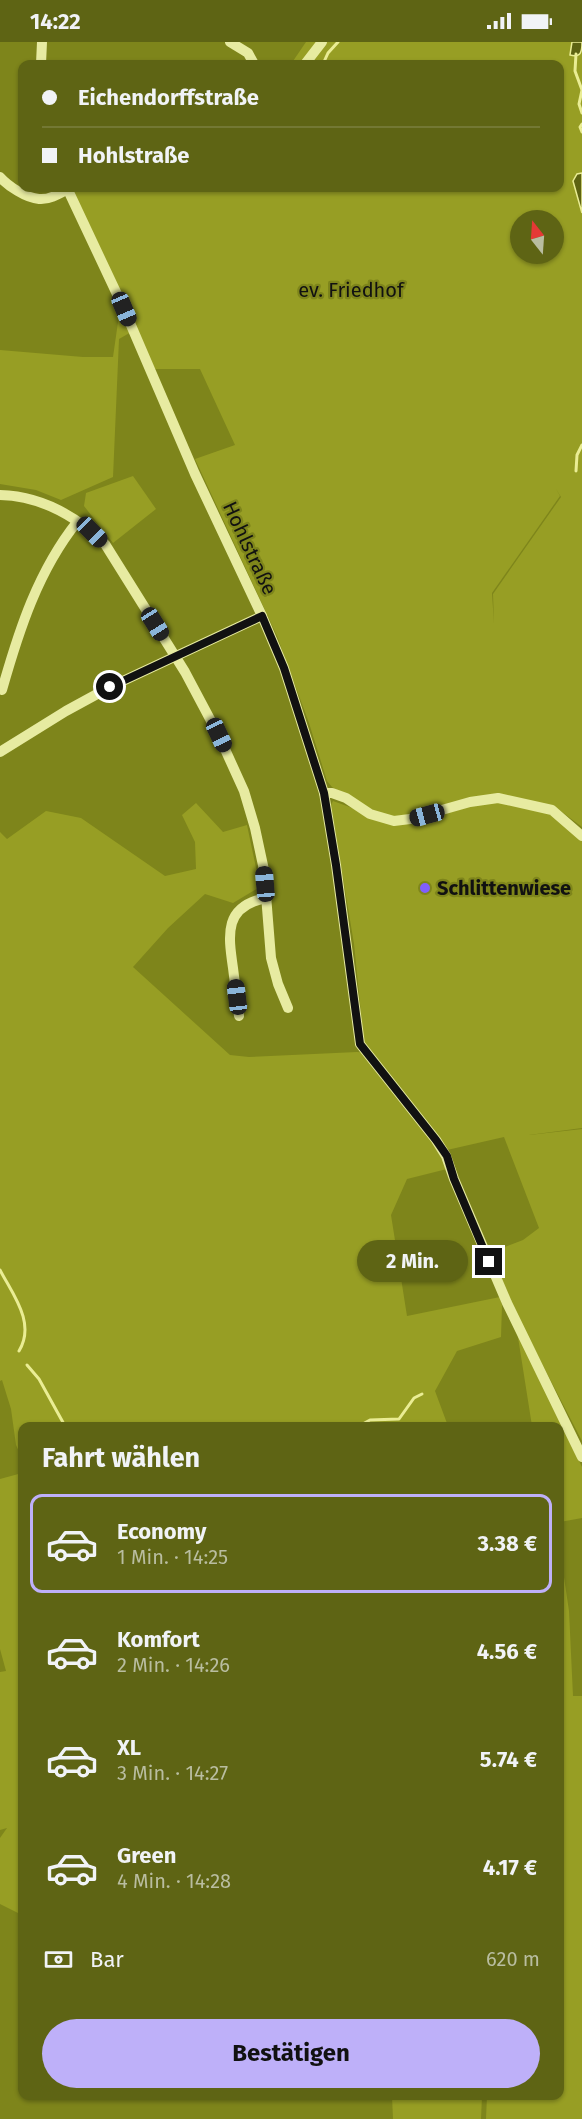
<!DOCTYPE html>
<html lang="de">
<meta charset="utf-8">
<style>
:root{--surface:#5e6414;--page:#646a1d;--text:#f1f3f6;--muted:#b9bda0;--line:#737834;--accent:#beb0f9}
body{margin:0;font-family:"Fira Sans",sans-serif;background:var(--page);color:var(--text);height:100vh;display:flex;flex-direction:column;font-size:22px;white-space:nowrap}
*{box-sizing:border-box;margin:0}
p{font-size:20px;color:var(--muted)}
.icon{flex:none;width:33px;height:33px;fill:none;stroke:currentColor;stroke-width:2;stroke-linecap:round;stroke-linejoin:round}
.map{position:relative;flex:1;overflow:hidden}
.details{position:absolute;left:18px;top:1380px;width:546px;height:678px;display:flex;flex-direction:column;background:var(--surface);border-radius:12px;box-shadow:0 2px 4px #0004}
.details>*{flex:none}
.hud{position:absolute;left:18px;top:18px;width:546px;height:132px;border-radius:12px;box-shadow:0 2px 4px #0004;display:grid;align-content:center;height:132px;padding:0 24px;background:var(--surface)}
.needle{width:39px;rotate:343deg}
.buttons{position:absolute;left:510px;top:168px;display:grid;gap:12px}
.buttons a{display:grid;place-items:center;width:54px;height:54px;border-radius:50%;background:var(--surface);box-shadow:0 2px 4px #0004;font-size:30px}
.end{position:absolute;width:27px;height:27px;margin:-14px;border:8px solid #111;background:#fff;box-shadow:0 0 0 3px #fff}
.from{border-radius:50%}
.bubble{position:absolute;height:42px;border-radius:21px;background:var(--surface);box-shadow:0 2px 4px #0004;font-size:20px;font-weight:700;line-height:42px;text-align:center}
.car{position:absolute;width:18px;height:36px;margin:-18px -9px;border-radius:8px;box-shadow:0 0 4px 2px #0007;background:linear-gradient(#222 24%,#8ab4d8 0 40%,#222 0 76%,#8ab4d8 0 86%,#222 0)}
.hud b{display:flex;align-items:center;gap:21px;height:57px;font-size:22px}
.hud b+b{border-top:2px solid var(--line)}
.hud i{width:15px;height:15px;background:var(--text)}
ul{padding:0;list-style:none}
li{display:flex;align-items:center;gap:18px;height:99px;margin:0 12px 9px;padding:0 12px;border:3px solid transparent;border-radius:12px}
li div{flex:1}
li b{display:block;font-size:22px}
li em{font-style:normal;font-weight:700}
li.active{border-color:var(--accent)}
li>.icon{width:54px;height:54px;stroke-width:1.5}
h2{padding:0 24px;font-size:27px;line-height:72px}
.pay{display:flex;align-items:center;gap:15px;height:66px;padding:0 24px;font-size:22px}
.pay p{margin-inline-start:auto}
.cta{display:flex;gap:12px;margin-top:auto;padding:12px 24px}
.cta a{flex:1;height:69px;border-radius:36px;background:var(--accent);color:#111;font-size:24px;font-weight:700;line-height:69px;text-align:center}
.status{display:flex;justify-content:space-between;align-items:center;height:42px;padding:0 30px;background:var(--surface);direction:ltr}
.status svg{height:16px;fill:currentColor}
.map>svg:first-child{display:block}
</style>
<div class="status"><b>14:22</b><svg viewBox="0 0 49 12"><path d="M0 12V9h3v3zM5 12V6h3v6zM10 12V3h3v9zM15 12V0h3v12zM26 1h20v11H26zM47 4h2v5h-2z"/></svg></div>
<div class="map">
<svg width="582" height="2077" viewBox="0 0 582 2077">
<rect width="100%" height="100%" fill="#7e851b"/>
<!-- green -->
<g fill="#979e24" fill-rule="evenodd">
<path d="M306,0H582V785L554,764L498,753L395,777L373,770L332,745L327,739L309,681L277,594L195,417L235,403L200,327H150L133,289L119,297L113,435L61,458L36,448L0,442V308L83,315H113L119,273L123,267L68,146H560V22H291ZM520,178H554V212H520ZM556,447L561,455L493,552L494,582L492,551L560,454Z"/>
<path d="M133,434L156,467L113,501L84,464L86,451Z"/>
<path d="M333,759L394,781L469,763L496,759L549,769L582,795V1086L529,1093L582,1087V1399L509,1258L489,1211L523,1198L539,1186L504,1095L447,1108V1127L407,1137L391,1173L407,1274L500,1255L502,1263L501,1295L457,1309L435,1349L448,1384H22V1416L16,1403L11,1367L2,1338L0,1339V790L7,797L46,769L81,776L165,834L196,827L195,800L182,773L196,761L223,790L247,783L260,845L233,861L205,852L168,886L133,925L230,1013L249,1015L357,1010L371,1011L364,1001L354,902L331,763Z"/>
<path d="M517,1289L582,1425V1476L560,1480V1384H532Z"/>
<path d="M22,1431V1709L20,1717L22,1718V1873L0,1862V1796L7,1786L0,1788V1630L6,1629L0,1607V1437Z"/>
<path d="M560,1508L569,1569L573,1654H582V2077H486L487,2054H560Z"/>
<path d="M392,2054H482L481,2077H393Z"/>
</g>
<!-- water -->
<g fill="#5d6312" stroke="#eaed94" stroke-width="1.5">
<path d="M572,0H582C582,10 581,16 570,13Z"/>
<path d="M582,131V171L573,139L577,132Z"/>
</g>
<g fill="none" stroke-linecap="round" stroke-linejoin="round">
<!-- stream -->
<g stroke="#eaed94" stroke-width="3">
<path d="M576,12L575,29L582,48L579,62L582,71"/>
<path d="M323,22L328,11L338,0"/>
<path d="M582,82L580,85L582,90"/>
<path d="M576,429L577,413L582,403"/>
<path d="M0,1228C13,1253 36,1281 19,1309"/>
<path d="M27,1323L39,1337L65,1384"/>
<path d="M359,1384L370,1378L399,1377L414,1356L422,1352"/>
</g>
<!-- minor -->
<g stroke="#e7eba1" stroke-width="10">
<path d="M230,0L248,11L254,22"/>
<path d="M41,22L42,0"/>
<path d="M305,22L322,0"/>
<path d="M0,135C8,144 26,156 39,157C49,158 59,152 68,147"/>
<path d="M67,146L124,267L195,432L262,574L284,626L324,751L336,823L360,1002L436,1098L446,1114L454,1137L507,1261L582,1415"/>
<path d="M0,453C41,454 76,474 105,502L185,630L219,694L244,749L255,786L264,828L271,916L278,942L288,966"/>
<path d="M2,648C19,588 38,529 77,480"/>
<path d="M0,710L66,669L110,645L262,574"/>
<path d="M324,751H332L346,756L370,772L394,779L410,777L470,760L498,756L552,768L582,794"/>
<path d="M239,974C237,958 235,942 233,926C228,892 224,864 266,856"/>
</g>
</g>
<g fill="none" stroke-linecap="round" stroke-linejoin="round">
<!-- route -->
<path stroke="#111" stroke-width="8" d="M110,645L262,574L284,626L324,751L336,823L360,1002L436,1098L447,1114L454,1137L489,1220"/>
</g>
<!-- markers -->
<circle fill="#805efd" stroke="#7e851b" stroke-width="2" cx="425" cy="846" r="6"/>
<g text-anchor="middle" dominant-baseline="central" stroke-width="4.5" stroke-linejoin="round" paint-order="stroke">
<!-- park labels -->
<g font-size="20" fill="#111" stroke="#7e851b">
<text x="351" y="248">ev. Friedhof</text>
</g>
<!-- street labels -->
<g font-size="20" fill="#111" stroke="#7e851b">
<text transform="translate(250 506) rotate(65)">Hohlstraße</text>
</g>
<!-- poi labels -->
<g font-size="20" font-weight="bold" fill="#111" stroke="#7e851b" text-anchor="start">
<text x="437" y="846">Schlittenwiese</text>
</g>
</g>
</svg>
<div class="buttons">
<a><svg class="needle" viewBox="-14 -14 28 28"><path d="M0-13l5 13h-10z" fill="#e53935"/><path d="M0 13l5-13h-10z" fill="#b9bda0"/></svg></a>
</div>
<i class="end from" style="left:110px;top:645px"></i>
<i class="end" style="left:489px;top:1220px"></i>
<div class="bubble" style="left:357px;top:1198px;width:111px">2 Min.</div>
<i class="car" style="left:124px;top:267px;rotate:157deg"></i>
<i class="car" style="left:92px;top:490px;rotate:135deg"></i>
<i class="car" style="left:155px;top:582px;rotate:148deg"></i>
<i class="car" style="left:219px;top:693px;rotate:155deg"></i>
<i class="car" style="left:427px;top:773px;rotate:255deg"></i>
<i class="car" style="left:265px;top:842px;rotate:355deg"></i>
<i class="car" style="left:237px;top:955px;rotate:353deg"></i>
<div class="hud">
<b><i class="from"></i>Eichendorffstraße</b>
<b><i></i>Hohlstraße</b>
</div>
<section class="details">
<h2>Fahrt wählen</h2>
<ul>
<li class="active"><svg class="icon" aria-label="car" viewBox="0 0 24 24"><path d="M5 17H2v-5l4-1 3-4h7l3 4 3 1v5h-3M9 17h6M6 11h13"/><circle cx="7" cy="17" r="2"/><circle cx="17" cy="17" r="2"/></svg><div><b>Economy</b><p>1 Min. · 14:25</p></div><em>3.38 €</em></li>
<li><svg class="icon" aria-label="car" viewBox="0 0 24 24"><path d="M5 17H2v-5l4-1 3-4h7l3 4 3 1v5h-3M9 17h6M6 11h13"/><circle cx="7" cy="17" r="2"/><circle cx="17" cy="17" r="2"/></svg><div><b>Komfort</b><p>2 Min. · 14:26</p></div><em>4.56 €</em></li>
<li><svg class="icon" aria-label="car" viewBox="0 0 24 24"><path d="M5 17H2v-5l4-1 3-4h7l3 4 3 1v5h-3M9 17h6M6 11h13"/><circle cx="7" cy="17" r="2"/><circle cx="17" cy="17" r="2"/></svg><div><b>XL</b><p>3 Min. · 14:27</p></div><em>5.74 €</em></li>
<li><svg class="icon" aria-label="car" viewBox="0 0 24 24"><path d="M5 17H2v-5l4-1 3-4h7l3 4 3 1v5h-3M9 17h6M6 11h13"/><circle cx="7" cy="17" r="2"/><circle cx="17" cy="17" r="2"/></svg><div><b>Green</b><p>4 Min. · 14:28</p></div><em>4.17 €</em></li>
</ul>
<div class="pay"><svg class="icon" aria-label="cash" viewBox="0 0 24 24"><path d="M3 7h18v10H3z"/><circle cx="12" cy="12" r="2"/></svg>Bar<p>620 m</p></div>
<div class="cta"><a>Bestätigen</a></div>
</section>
</div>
